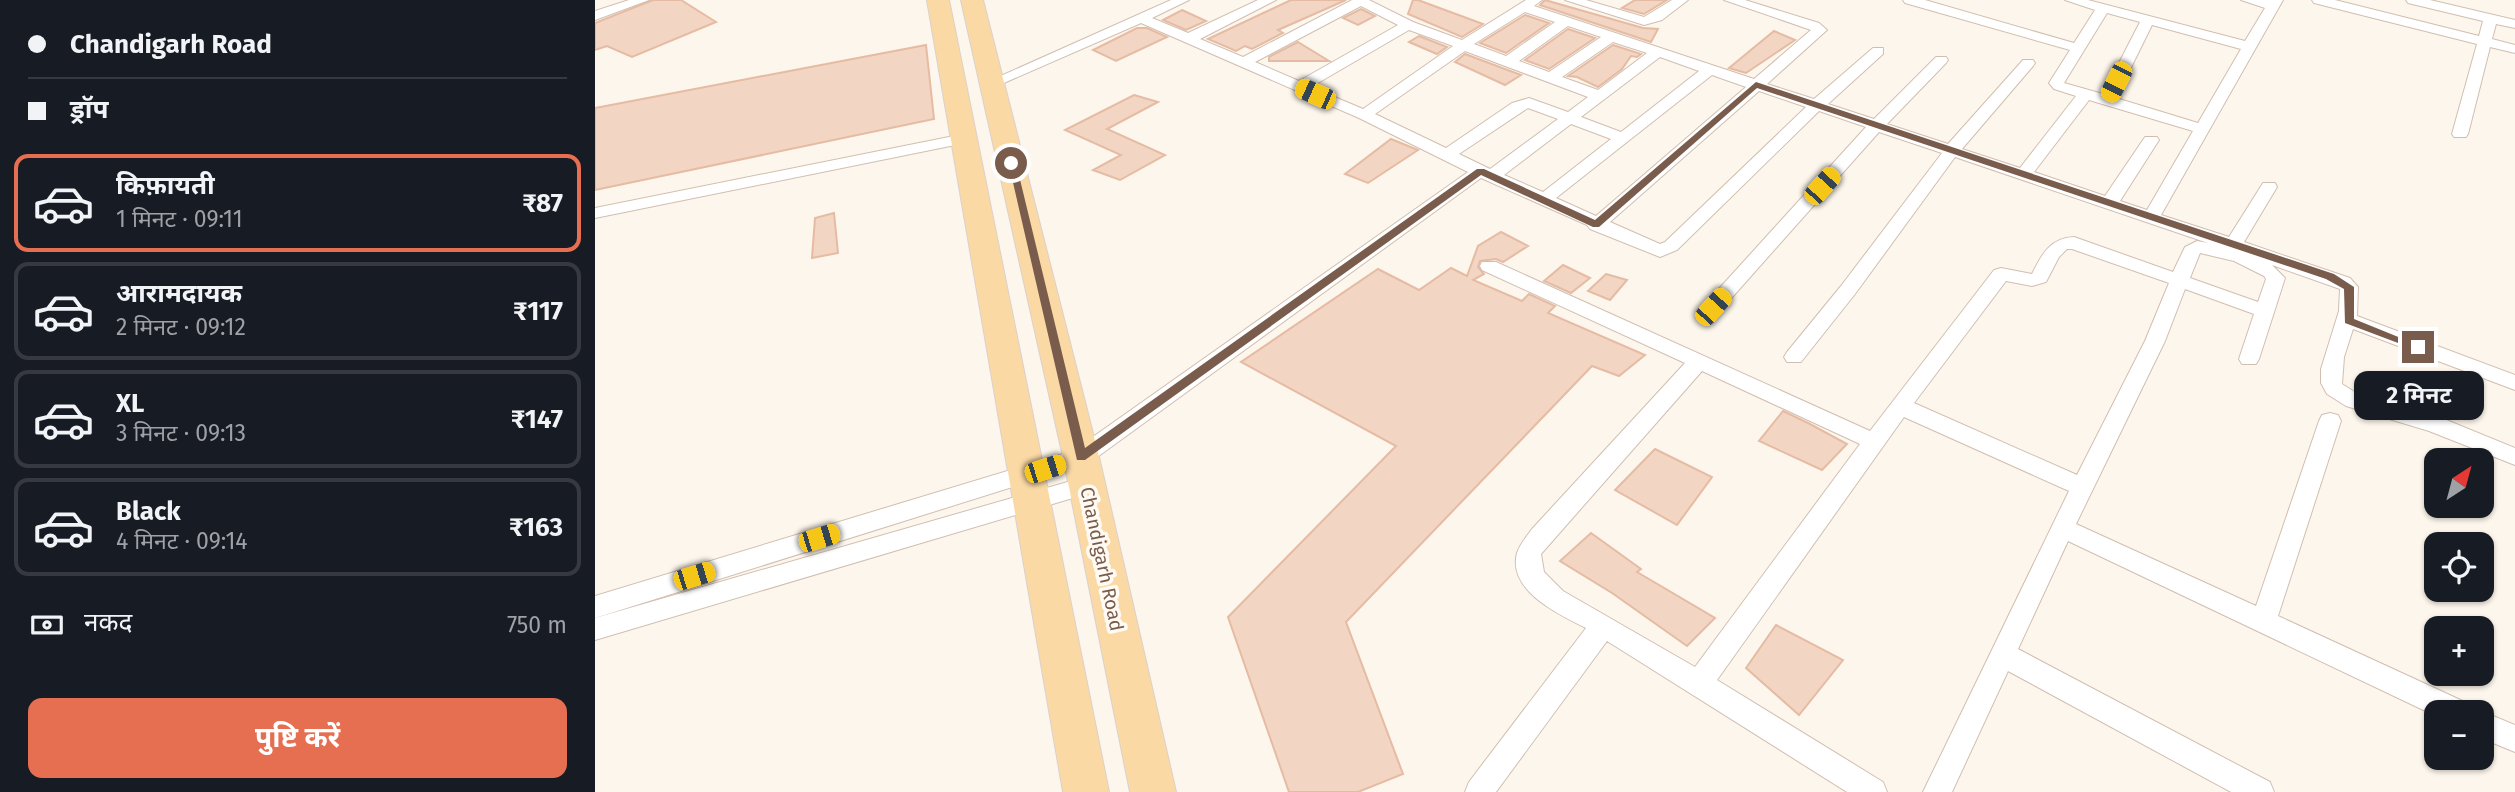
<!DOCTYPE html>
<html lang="hi">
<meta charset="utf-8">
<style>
:root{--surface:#171b24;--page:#242831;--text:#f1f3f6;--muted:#9ea1a6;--line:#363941;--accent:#e76f51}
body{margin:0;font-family:"Fira Sans","Noto Sans Devanagari",sans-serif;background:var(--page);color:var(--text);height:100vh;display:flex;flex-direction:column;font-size:26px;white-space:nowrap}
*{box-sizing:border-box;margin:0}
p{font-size:23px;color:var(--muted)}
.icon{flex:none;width:38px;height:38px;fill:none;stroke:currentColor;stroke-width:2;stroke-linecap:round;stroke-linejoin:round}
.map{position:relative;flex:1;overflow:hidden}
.sheet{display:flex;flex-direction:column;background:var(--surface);width:595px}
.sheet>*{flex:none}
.banner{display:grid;align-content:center;height:154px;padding:0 28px;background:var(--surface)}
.needle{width:46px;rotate:36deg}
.buttons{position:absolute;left:1829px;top:448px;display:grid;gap:14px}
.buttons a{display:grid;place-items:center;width:70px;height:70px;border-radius:14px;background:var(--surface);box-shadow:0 2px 5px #0004;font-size:35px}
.end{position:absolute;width:32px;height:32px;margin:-16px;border:9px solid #7a5c4d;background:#fff;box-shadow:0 0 0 4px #fff}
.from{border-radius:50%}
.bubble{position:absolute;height:49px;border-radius:14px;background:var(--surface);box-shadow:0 2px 5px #0004;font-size:23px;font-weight:700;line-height:49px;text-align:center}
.car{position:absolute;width:21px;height:42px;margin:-21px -10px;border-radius:9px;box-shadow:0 0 5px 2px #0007;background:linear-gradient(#f5c518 24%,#345 0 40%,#f5c518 0 76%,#345 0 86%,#f5c518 0)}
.banner b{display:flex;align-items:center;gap:24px;height:66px;font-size:26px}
.banner b+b{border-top:2px solid var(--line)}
.banner i{width:18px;height:18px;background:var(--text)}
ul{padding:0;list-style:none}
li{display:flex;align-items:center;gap:21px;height:98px;margin:0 14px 10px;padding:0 14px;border:4px solid var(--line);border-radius:14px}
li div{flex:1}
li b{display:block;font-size:26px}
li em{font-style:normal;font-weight:700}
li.selected{border-color:var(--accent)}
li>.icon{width:63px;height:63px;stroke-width:1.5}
.pay{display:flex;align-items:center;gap:18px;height:77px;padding:0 28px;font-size:26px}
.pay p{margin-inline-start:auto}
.primary-button{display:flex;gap:14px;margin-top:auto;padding:14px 28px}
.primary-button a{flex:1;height:80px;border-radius:14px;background:var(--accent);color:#fff;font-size:28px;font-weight:700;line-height:80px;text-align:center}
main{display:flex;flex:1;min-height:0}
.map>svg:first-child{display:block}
</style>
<main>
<section class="sheet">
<div class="banner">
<b><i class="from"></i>Chandigarh Road</b>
<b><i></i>ड्रॉप</b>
</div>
<ul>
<li class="selected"><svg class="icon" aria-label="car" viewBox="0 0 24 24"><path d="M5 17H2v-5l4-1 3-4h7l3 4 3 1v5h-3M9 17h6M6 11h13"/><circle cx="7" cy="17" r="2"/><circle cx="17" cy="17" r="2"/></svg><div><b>किफ़ायती</b><p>1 मिनट · 09:11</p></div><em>₹87</em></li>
<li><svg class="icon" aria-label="car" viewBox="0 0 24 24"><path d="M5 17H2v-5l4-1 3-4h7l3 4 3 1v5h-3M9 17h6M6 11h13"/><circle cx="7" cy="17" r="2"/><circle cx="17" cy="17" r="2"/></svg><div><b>आरामदायक</b><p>2 मिनट · 09:12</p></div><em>₹117</em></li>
<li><svg class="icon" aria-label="car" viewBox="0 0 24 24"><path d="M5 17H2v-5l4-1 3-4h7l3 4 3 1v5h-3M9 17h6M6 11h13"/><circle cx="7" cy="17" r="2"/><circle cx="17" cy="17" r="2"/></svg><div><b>XL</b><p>3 मिनट · 09:13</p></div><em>₹147</em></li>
<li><svg class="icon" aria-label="car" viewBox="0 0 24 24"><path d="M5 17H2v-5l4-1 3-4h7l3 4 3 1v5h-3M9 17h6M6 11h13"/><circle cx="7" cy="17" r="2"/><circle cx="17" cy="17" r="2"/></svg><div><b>Black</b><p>4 मिनट · 09:14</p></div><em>₹163</em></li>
</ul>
<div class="pay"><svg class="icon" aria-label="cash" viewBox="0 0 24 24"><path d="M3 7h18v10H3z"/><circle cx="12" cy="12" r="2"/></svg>नकद<p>750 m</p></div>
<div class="primary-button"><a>पुष्टि करें</a></div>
</section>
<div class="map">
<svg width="1920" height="792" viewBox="0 0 1920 792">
<rect width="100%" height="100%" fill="#fdf6ec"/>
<!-- building -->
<g fill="#f3d5c3" stroke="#e6bba3" stroke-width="2">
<path d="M58,0H86L121,22L37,57L12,46L0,50V23Z"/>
<path d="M696,0H751L683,30L688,33L657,49L650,46L641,51L613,39Z"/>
<path d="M818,0H823L888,24L867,37L813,14Z"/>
<path d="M950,0L1048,28L1063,29L1056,42L945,5Z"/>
<path d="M1040,0H1072L1049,14L1027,8Z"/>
<path d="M766,9L780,16L763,25L748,18Z"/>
<path d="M587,10L611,21L591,30L568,20Z"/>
<path d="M930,15L954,23L911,53L885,43Z"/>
<path d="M542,28H552L572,37L521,61L498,50Z"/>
<path d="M973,29L1000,38L954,69L930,60Z"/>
<path d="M1179,31L1200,40L1151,73L1134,68Z"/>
<path d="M824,36L852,47L842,54L814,42Z"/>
<path d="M703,42L734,61H674V57Z"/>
<path d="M331,45L339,119L0,190V108Z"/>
<path d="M1018,45L1046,54L1042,57L1036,56L1027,69L1003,87L982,77L973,76Z"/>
<path d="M870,54L926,75L910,85L860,62Z"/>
<path d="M539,95L563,102L512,129L570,155L525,180L498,170L526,155L470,130Z"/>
<path d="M796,139L823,150L773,183L750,174Z"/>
<path d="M239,213L243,253L217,258L220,218Z"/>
<path d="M906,232L933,246L908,262L901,259L885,261L883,267L889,274L878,280L927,301L934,294L960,306L953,313L1050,355L1024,376L997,366L751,622L808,774L763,792H694L633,617L801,446L646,362L783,269L824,290L856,268L872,276L883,246Z"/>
<path d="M968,265L995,278L976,293L949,281Z"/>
<path d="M1011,274L1032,280L1015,300L993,291Z"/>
<path d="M1188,411L1215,424L1252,444L1227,470L1164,441Z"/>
<path d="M1060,449L1117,477L1082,525L1020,490Z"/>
<path d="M996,533L1046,569L1042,572L1120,618L1092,646L1017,593L965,561Z"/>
<path d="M1181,625L1248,660L1204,715L1151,668Z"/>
</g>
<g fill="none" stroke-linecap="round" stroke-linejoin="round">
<!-- minor casing -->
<g stroke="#d1beb0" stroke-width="2">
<g id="minor">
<path d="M34,0H54L0,20V11Z"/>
<path d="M576,0H594L557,18L593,33L663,0H681L605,39L648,57L757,0H774L818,22L867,40L931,0H947L939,6L1159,79L1216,30L1129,0H1150L1224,23L1232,30L1172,84L1219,99L1278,48H1288V54L1233,104L1279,119L1341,57H1351L1353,60L1351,63L1292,124L1353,144L1428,60H1438L1440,63L1438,66L1367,149L1425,168L1481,96L1459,89L1454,83L1475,50L1310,3L1308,0H1330L1479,43L1500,10L1470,0H1493L1650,41L1670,8L1646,0H1688L1566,215L1634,237L1668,183H1680L1682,187L1649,242L1755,278L1763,287L1762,316L1920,375V390L1758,329L1749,357L1747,384L1766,396L1849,419L1920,448V465L1834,431L1751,406L1732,394L1726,383V369L1744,311L1745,289L1677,265L1690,278L1664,359L1661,364H1647L1644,359L1659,314L1590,289L1570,341L1481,524L1661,606L1724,421L1727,415L1735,413L1743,415L1746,421L1683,616L1872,703L1875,712H1841V716L1473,541L1423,649L1675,782L1679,792H1636L1413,671L1357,792H1328L1474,491L1309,417L1122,680L1288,782L1292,792H1252L1012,641L901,792H870L874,782L991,628C965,615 912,591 922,553C925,544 932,536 937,529L1090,363L887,270L885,266L887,262H901L1275,431L1399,270L1406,268L1437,274C1447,254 1455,238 1479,237L1578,272L1590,247L1602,241L1613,243L1360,157L1260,294L1206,362H1192L1189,357L1192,352L1246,286L1347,153L1284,132L1125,311H1111L1108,307L1111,303L1271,127L1224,111L1082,250L1065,257L995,229L992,225L886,178L494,463L0,618V596L478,451L873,172L764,118L546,23L402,86L397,87L390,83ZM766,6L803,25L704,81L660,62ZM930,12L960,22L911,56L879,44ZM1512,13L1545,22L1508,94L1469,83ZM1557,25L1646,49L1603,123L1521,98ZM973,26L1006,37L954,72L924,61ZM814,30L858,46L768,109L716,87ZM1018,42L1052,53L1003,90L967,77ZM870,51L993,97L973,112L934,98L917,103L851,148L780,114ZM1065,57L1104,71L1026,132L986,117ZM1117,75L1151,87L1001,216L961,198ZM1164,91L1211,107L1070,242L1065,244L1015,222ZM1494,100L1598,131L1552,210L1525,201L1564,140L1562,137H1550L1510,196L1439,172ZM933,108L963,119L895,169L864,154ZM976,124L1016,139L948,192L909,175ZM1472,249H1477L1574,283L1550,341L1482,475L1319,403L1411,281L1437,286L1451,282L1464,257ZM1605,253L1639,261L1669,276L1671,279L1663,302L1595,278ZM1107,371L1265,444L1100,667L968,591L949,572L946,554Z"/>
<path d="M970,0H991L1049,17L1077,0H1093L1067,20L1049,25Z"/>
<path d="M1717,0H1740L1884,36L1888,21L1813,3L1811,0H1835L1920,20V28L1901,24L1897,39L1920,45V53L1895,47L1873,134L1871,137H1859L1857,134L1882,44L1719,3Z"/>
<path d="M369,134L377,139L375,142L0,218V208Z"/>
<path d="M490,477L498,480L501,486L498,492L0,640V618Z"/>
<path d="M1886,711L1920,725V752L1886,738V712H1883Z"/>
</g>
</g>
<!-- primary casing -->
<g stroke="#dad1cd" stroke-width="2">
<g id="primary">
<path d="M332,0H354L514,792H468Z"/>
<path d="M366,0H388L504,457L581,792H535L468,457Z"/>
</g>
</g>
<!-- minor -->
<use href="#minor" fill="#fff" fill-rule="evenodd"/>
<!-- primary -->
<use href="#primary" fill="#fbd9a5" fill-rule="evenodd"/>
</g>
<!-- route -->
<path fill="#7a5c4d" d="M1161,82L1739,274L1759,287V319L1828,347L1819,349L1750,323L1749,289L1731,279L1162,88L1004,227H998L886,175L490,460H482L413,161L421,163L490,448L882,169H889L1000,220Z"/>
<g text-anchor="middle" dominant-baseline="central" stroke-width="7" stroke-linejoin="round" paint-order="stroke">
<!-- street labels -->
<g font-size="19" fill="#7a5c4d" stroke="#fffaf3">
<text transform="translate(507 559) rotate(78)">Chandigarh Road</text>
</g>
</g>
</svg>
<div class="buttons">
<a><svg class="needle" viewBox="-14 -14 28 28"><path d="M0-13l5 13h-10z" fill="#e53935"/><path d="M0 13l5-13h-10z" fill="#9ea1a6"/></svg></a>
<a><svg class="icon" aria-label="locate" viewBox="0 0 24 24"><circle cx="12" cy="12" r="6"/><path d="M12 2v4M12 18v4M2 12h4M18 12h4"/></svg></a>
<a>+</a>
<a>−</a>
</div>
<i class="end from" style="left:416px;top:163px"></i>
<i class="end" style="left:1823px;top:347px"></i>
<div class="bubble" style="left:1759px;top:371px;width:130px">2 मिनट</div>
<i class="car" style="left:1521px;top:82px;rotate:207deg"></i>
<i class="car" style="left:720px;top:94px;rotate:294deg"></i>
<i class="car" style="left:1227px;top:186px;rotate:42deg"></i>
<i class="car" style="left:1118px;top:307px;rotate:42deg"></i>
<i class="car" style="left:450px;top:469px;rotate:72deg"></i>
<i class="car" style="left:224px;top:538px;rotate:73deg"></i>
<i class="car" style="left:99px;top:576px;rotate:73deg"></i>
</div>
</main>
